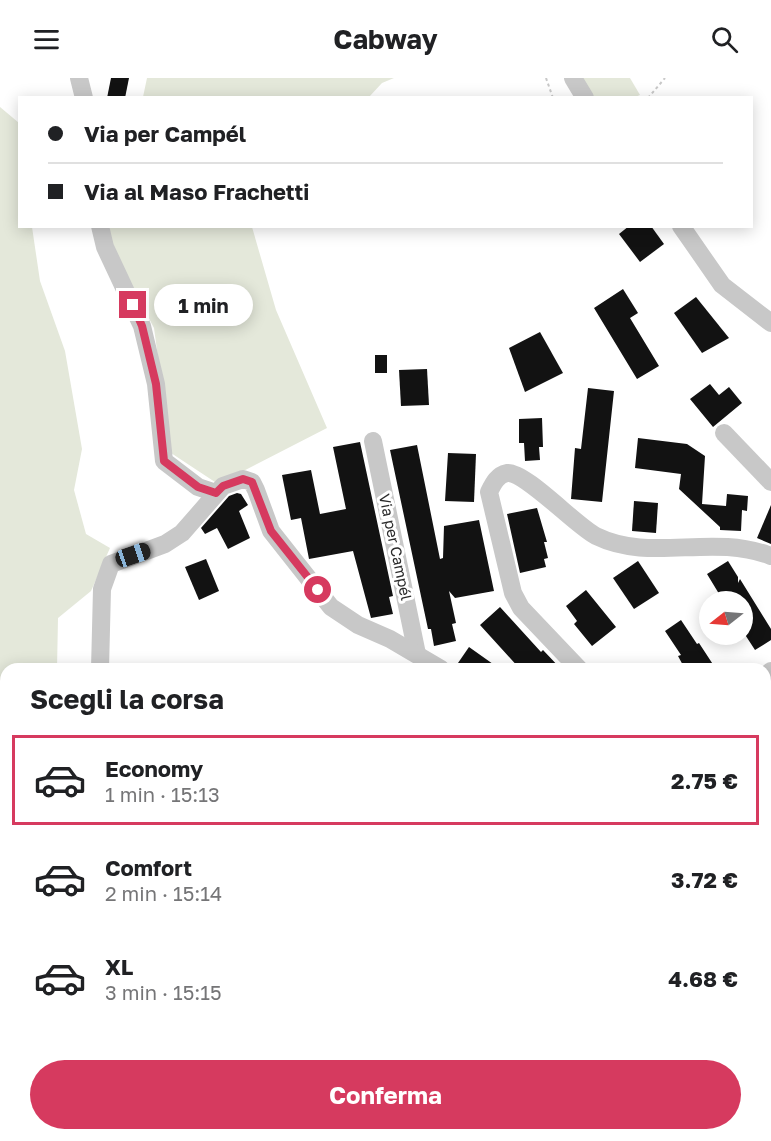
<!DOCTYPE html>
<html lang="it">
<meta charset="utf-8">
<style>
:root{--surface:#fff;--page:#f2f2f2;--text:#202124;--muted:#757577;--line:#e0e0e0;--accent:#d63a5f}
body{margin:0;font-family:"Golos Text",sans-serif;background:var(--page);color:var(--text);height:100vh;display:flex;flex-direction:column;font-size:22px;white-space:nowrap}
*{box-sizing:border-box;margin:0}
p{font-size:20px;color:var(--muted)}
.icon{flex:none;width:33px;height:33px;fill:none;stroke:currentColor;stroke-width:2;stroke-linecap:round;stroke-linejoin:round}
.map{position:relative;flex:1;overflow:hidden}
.panel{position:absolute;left:0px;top:585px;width:771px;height:478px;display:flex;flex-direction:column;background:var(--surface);border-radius:18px 18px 0 0;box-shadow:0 3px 15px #0003}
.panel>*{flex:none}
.hud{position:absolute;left:18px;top:18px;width:735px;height:132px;border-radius:0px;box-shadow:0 3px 15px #0003;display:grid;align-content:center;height:132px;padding:0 30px;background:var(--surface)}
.needle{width:39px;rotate:253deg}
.tools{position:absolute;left:699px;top:513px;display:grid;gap:12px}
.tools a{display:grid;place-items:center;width:54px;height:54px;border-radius:50%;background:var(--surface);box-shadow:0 3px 15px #0003;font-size:30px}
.end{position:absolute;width:27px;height:27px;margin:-14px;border:8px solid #d63a5f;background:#fff;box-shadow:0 0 0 3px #fff}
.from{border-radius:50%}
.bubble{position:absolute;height:42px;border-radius:21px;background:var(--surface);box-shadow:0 3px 15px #0003;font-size:20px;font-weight:700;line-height:42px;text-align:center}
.car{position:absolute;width:18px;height:36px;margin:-18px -9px;border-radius:8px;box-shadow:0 0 4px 2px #0007;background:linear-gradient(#222 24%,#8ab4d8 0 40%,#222 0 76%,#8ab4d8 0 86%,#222 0)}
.hud b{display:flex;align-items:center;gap:21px;height:57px;font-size:22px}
.hud b+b{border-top:2px solid var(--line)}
.hud i{width:15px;height:15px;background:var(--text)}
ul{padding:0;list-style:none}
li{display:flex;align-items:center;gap:18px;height:90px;margin:0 12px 9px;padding:0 18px;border:3px solid transparent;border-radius:0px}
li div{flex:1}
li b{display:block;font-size:22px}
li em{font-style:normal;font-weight:700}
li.current{border-color:var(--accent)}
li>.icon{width:54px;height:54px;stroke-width:1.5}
h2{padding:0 30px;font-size:27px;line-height:72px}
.action{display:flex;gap:12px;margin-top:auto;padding:12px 30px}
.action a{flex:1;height:69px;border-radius:36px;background:var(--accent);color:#fff;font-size:24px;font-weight:700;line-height:69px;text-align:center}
header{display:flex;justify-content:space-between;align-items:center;height:78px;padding:0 30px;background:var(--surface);font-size:27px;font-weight:700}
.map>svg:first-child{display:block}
</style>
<header><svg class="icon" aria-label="menu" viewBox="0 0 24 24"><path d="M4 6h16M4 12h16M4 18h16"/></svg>Cabway<svg class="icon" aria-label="search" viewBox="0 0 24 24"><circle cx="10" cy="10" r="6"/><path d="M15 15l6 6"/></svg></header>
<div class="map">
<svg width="771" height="1063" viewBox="0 0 771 1063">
<rect width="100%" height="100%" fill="#fff"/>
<!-- green -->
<g fill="#e4e8da">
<path d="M147,0H394L382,5L369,19H143Z"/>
<path d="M580,0H630L640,17L635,19H592Z"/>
<path d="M0,29L19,45L20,148L32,149L40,203L65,273L82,371L74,412L86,456L110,470L91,513L58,540L57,591H6V859L0,861Z"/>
<path d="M109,149H252L276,232L327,350L218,406L171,375L154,250L113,171Z"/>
<path d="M0,966L6,989V1058H24L26,1063H0Z"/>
</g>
<!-- building -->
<g fill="#121212">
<path d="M111,0H129L125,20H107Z"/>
<path d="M629,148H651L664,166L640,184L619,156Z"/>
<path d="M623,211L638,235L630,240L659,288L637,301L594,230Z"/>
<path d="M696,219L729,260L702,275L674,235Z"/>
<path d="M540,254L563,295L525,314L509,270Z"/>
<rect x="375" y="277" width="12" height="18"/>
<path d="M427,291L429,327L401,328L399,292Z"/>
<path d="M710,306L719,317L729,309L742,325L713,349L690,321Z"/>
<path d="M588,310L614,313L602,424L571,421L575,370L581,371Z"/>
<path d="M542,340L543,369H539L540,382L525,383L524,365H519V341Z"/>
<path d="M638,360L687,366L705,378L702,426L726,428L727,416L748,418L747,433L742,432L741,453L720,452V449L679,411L681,396L635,390Z"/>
<path d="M360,364L393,518L389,519L393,536L371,540L353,473L309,481L301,440L291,442L282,397L311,392L320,436L346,431L333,369Z"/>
<path d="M417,367L440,481L443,480L444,448L479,442L494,513L455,520L449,513L456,545L452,546L456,563L434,568L431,551H428L390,372Z"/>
<path d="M448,375L476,376L474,424L445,423Z"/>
<path d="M237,415L241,416L248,427L239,433L250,460L228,471L217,450L205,456L201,450L229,418Z"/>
<path d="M634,423L658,425L656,455L632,453Z"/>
<path d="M771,427V466L757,460Z"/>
<path d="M537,430L547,464H544L548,480L544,481L546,489L520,495L507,436Z"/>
<path d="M206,481L219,513L199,522L185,489Z"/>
<path d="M638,483L659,515L634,531L613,500Z"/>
<path d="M728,483L738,499V505L740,501L771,551V562L755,572L742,552V524H724L707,496Z"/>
<path d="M586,512L616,549L592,568L574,546L577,543L566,528Z"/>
<path d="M500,529L541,574L543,572L561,591H520L480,547Z"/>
<path d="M681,542L697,566L699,565L716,591H685L678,578L681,577L665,553Z"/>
<path d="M469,569L500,591H458L461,587L458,585Z"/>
</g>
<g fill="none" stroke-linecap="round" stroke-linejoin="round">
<!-- path -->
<g stroke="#c8c8c8" stroke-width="2" stroke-dasharray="3 3" stroke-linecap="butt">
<path d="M546,0L553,20"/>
<path d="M648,20L665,0"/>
<path d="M72,1063V1058"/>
</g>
<!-- minor -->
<g stroke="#c8c8c8" stroke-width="18">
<path d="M79,0L84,20"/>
<path d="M573,0L585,20"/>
<path d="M100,148L105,169L142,248L156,306L164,383L198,409L216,415"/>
<path d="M681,148L722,207L771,245"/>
<path d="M724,355L771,404"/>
<path d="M373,363L417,576"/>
<path d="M100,591L102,511L111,486L165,466L182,455L223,408L243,401L252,404L256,412L271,453L331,529L358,547L390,561L441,591"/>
<path d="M579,591L521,530L513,515L489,414C493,406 497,397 507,395C525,393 576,448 596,458C651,485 711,455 771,478"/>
<path d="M765,598L771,593"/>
<path d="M765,655L771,660"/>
<path d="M765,771L771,777"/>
<path d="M0,826L6,837"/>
<path d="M613,1058V1063"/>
</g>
</g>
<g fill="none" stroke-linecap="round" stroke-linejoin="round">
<!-- route -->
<path stroke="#d63a5f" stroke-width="8" d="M133,227L142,248L156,306L164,383L198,409L216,415L223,408L243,401L252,404L271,453L318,512"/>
</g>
<g text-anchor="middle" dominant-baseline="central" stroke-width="6" stroke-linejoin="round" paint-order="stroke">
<!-- street labels -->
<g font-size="15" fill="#2b2b2b" stroke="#fff">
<text transform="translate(396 469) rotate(78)">Via per Campél</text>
</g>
</g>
</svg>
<div class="tools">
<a><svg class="needle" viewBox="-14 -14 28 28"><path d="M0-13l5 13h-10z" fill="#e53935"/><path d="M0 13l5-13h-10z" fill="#757577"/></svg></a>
</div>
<i class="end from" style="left:318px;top:512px"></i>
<i class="end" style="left:133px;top:227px"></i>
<div class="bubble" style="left:154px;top:206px;width:99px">1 min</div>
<i class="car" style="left:133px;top:477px;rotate:71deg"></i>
<div class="hud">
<b><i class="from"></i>Via per Campél</b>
<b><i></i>Via al Maso Frachetti</b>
</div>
<section class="panel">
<h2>Scegli la corsa</h2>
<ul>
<li class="current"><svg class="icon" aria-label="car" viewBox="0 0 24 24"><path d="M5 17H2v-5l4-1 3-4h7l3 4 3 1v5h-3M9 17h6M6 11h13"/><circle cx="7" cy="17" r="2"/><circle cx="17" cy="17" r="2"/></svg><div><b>Economy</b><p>1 min · 15:13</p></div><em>2.75 €</em></li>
<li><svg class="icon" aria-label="car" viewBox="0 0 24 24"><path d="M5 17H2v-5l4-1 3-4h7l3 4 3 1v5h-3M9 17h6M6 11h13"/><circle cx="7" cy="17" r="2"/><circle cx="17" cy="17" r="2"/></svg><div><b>Comfort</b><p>2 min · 15:14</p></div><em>3.72 €</em></li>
<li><svg class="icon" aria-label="car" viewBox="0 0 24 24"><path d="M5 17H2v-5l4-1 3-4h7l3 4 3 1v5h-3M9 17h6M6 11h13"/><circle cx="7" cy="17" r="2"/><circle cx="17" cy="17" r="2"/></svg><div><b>XL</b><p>3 min · 15:15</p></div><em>4.68 €</em></li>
</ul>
<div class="action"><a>Conferma</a></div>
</section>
</div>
